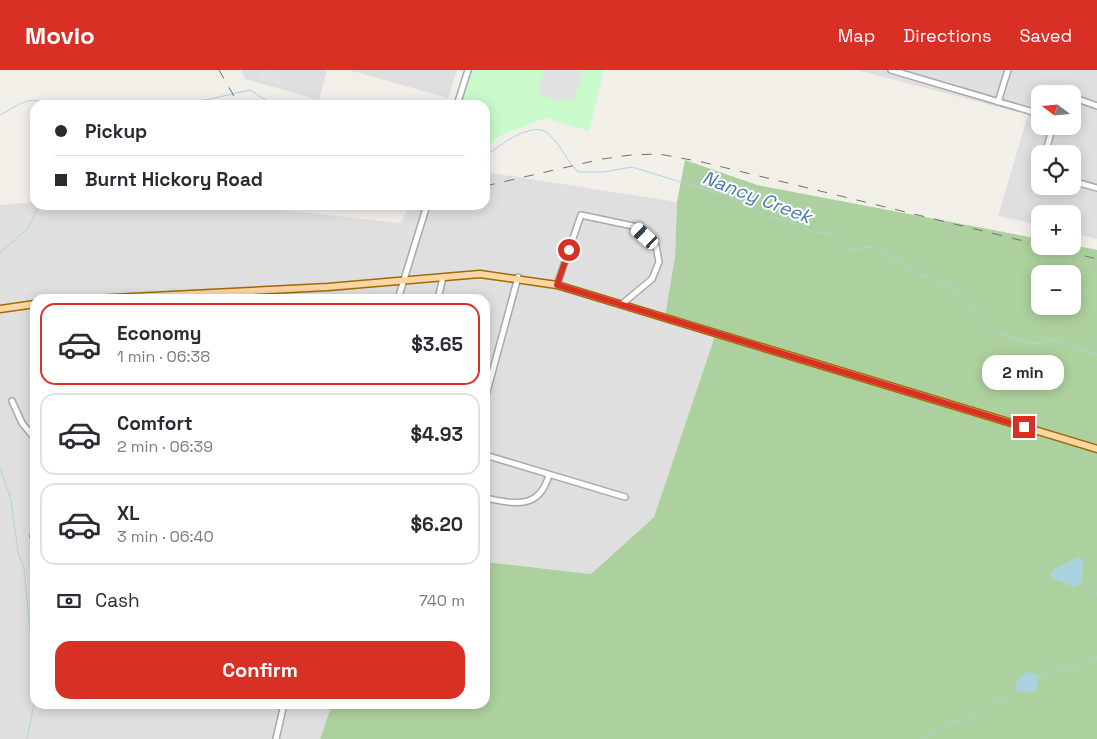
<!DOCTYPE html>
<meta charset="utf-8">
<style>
:root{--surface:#fff;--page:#f7f7f7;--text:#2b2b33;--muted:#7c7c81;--line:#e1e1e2;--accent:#d93025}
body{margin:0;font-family:"Space Grotesk",sans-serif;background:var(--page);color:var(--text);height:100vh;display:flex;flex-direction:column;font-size:19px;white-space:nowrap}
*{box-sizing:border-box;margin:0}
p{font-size:16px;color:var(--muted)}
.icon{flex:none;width:28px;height:28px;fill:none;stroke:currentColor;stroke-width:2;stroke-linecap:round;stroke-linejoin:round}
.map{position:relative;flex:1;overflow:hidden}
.details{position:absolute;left:30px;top:224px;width:460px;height:415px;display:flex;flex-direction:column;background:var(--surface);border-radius:15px;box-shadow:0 2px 12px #0003}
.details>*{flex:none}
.hud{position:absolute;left:30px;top:30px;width:460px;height:110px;border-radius:15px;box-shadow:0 2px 12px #0003;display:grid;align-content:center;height:110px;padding:0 25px;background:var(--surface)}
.needle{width:32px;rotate:286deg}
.fabs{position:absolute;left:1031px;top:15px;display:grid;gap:10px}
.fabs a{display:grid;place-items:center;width:50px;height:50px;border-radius:10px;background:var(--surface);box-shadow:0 2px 12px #0003;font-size:25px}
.end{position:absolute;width:22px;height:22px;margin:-11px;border:6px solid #d93025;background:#fff;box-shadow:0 0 0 2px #fff}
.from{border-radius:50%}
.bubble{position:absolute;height:35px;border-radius:15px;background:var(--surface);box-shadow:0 2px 12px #0003;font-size:16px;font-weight:600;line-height:35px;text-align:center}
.car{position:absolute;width:15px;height:30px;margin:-15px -8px;border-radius:6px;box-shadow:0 0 4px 1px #0007;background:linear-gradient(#fff 24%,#345 0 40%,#fff 0 76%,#345 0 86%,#fff 0)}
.hud b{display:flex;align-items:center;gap:18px;height:48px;font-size:19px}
.hud b+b{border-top:1px solid var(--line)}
.hud i{width:12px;height:12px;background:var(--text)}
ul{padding:9px 0 0;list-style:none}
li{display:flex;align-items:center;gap:15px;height:82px;margin:0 10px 8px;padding:0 15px;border:2px solid var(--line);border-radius:15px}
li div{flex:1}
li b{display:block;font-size:19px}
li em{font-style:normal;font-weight:600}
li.on{border-color:var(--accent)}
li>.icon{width:45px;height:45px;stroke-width:1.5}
.pay{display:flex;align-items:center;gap:12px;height:55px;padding:0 25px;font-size:19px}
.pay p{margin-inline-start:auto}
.cta{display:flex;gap:10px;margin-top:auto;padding:10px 25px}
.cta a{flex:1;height:58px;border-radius:15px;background:var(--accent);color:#fff;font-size:20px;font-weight:600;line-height:58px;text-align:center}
header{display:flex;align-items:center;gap:30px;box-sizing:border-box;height:70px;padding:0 25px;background:var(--accent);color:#fff}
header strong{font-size:24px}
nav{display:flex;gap:28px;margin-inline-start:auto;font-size:18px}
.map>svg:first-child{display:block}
</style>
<header>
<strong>Movio</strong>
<nav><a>Map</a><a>Directions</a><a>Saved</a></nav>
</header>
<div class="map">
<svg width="1097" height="669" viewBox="0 0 1097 669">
<rect width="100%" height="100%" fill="#f2efe9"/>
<!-- residential -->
<g fill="#e0dfdf" fill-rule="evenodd">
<path d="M241,0H327L319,30L245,9Z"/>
<path d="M349,0H457L448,28Z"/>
<path d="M857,0H1097V169L1073,163L1072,144H1040V155L998,146L1028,45ZM1040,24H1072V56H1040ZM1040,84H1072V116H1040Z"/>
<path d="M485,102L677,132L675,187L716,263L654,447L591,504L485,492V229H35V634H332L320,669H0V135L35,132V135H236L400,153L410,135H485Z"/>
</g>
<!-- forest -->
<path fill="#add19e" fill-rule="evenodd" d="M685,90L757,115L1040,169V176L1073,175L1097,180V669H320L332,634H485V492L591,504L654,447L716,263L665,247L675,187L677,132ZM1040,204H1072V236H1040Z"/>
<!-- park -->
<path fill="#c8facc" d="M471,0H604L589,61L545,48L499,66L485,78V35H461Z"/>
<!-- parking -->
<g fill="#e2e2e2">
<path d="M265,0L283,3L279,14L259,8L262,2Z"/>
<path d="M544,0H583L575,29L552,30L537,22Z"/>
</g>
<!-- water -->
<g fill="#aad3df">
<path d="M1078,487L1084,490L1080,514L1074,517L1055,509L1049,505L1054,499Z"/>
<path d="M1031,602L1038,606L1036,620C1031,623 1021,624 1016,620C1015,610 1021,603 1031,602Z"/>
</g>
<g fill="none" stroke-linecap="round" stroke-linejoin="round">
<!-- stream -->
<g stroke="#aad3df" stroke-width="1">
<path d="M183,35L250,20L274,35"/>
<path d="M0,45C13,39 32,22 46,35"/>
<path d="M485,86C500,76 533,48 550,65C561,76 567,91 578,102H604L632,97L743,131L766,147L784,149L812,162L831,164L843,180L872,177L907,195L912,201L962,222L979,250L995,262L1034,274L1054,270L1063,272L1097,285"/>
<path d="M0,183L28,158L40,135"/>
<path d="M0,397L11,430L18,482L24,499L35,609"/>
<path d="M1081,513L1097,524"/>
<path d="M1038,608L1070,595L1079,598L1097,587"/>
<path d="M27,669L35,629"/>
<path d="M921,669L939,658L957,651L971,649L987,635L1010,627L1016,620"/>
</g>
<!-- minor casing -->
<g stroke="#a9a9a9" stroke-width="8">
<g id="minor">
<path d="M891,0L1040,44"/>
<path d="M1072,27L1097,36"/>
<path d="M998,32L1008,0"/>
<path d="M457,35L468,0"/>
<path d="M1045,84L1053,56"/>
<path d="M1072,111L1097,118"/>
<path d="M557,215L581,145L633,156L656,176L659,192L652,209L622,234"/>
<path d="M398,229L427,135"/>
<path d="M438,229L443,207"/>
<path d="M485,329L518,207"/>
<path d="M12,331L22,353L35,369"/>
<path d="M485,385L625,427"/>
<path d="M490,429C517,434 539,439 549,405"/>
<path d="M33,466L35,467"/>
<path d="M276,669L284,634"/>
</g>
</g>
<!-- major casing -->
<g stroke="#a06b00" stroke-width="9">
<g id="major">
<path d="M93,229L328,217L480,204L557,215L1097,379"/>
<path d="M0,239L35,234"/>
</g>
</g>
<!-- minor -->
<use href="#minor" stroke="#fff" stroke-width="5"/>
<!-- major -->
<use href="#major" stroke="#fcd6a4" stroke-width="6"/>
<!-- rail -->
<g stroke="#707070" stroke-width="1" stroke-dasharray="10 10" stroke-linecap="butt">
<path d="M219,0L239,35"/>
<path d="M485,116L602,89L631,85L659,84L702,92L1040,175"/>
<path d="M1046,176L1097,189"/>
</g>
</g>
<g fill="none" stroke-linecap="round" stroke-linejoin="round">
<!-- route -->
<path stroke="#d93025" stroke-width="6" d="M569,180L557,215L1024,357"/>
</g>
<g text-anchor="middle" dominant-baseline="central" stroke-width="4" stroke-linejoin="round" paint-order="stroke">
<!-- water labels -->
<g font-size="19" font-style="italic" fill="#4a7aab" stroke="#fff">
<text transform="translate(757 127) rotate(21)">Nancy Creek</text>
</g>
</g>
</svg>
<div class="fabs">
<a><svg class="needle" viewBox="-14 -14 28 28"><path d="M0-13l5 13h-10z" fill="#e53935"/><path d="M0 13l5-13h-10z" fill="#7c7c81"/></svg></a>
<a><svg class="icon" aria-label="locate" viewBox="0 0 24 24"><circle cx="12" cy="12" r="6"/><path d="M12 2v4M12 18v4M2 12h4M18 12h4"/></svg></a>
<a>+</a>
<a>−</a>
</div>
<i class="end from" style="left:569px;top:180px"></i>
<i class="end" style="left:1024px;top:357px"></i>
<div class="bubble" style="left:982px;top:285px;width:82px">2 min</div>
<i class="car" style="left:645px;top:166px;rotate:312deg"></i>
<div class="hud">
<b><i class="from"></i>Pickup</b>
<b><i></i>Burnt Hickory Road</b>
</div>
<section class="details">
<ul>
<li class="on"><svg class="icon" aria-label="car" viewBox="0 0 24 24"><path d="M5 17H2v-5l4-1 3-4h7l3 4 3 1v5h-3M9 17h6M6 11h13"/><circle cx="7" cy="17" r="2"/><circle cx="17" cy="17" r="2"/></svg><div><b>Economy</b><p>1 min · 06:38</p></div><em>$3.65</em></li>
<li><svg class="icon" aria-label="car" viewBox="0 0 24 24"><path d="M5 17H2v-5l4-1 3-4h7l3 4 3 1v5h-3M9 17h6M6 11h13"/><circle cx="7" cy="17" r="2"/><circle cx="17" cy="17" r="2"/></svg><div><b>Comfort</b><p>2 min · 06:39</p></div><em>$4.93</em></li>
<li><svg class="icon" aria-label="car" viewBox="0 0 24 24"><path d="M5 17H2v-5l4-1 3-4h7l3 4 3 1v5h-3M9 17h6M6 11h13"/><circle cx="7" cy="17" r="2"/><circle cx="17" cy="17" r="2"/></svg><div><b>XL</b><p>3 min · 06:40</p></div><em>$6.20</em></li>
</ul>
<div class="pay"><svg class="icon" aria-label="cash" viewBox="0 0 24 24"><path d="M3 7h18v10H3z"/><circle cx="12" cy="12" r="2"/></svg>Cash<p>740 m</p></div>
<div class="cta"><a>Confirm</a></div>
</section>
</div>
